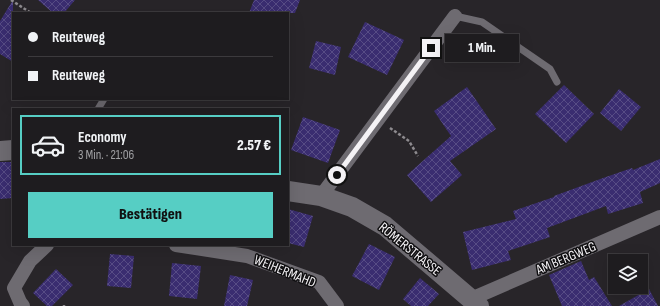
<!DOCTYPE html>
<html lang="de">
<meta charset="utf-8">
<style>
:root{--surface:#1e1c1f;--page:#2b292c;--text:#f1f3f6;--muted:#a1a1a4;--line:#3c3a3d;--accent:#56cec4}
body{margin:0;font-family:"Sofia Sans Condensed",sans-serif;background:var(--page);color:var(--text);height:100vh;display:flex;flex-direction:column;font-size:15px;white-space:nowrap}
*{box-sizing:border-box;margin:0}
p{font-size:13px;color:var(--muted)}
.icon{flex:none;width:22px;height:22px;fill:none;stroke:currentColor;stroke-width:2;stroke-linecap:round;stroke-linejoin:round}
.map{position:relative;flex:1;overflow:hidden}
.sheet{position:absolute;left:12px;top:108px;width:277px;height:138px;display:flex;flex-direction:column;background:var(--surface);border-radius:0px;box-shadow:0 4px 16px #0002,0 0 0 1px var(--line)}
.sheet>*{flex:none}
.banner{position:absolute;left:12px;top:12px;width:277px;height:88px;border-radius:0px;box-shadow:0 4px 16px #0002,0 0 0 1px var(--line);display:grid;align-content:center;height:88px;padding:0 16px;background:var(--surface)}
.tools{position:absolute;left:608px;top:254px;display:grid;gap:8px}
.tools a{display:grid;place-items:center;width:40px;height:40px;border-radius:0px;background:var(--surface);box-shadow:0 4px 16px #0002,0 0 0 1px var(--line);font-size:20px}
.end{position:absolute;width:18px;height:18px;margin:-9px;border:5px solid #f4f2f5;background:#111;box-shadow:0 0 0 2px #111}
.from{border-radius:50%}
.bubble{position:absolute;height:28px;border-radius:0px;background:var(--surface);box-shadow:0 4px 16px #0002,0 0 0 1px var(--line);font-size:13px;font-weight:800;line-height:28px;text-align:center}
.banner b{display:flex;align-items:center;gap:14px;height:38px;font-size:15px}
.banner b+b{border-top:1px solid var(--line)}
.banner i{width:10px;height:10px;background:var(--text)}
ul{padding:7px 0 0;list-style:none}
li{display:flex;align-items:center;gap:12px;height:60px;margin:0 8px 6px;padding:0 8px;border:2px solid transparent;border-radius:0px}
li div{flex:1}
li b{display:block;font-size:15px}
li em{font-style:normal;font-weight:800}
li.on{border-color:var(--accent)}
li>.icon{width:36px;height:36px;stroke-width:1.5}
.primary-button{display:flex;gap:8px;margin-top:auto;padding:8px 16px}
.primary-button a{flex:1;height:46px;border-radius:0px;background:var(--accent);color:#111;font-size:16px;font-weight:800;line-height:46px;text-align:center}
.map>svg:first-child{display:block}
</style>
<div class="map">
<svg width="660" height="306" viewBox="0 0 660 306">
<defs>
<pattern id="building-cross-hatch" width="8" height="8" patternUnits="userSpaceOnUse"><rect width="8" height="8" fill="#3a2d70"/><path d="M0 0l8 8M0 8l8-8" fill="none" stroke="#574c85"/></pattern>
</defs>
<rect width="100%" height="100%" fill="#282529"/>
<!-- building -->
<g fill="url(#building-cross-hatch)">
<path d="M13,0V62L0,54V21Z"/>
<path d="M38,0H75L64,13H53Z"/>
<path d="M254,0H300L295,13H249Z"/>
<path d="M365,22L404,40L387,75L348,57Z"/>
<path d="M316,41L341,47L335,75L309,68Z"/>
<path d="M564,85L594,114L566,143L535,114Z"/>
<path d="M467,87L496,129L450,161L462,175L431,202L407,175L451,136L434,111Z"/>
<path d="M619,89L641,107L621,131L600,113Z"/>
<path d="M303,117L340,130L328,163L291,150Z"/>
<path d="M660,159V183L640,192L643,203L608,214L606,206L547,228L550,237L508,251L511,260L472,270L463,232L516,219L513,211L554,197V196L603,178L632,168L633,170Z"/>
<path d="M0,162H11L13,198L0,199Z"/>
<path d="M288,209L313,216L304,247L288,243Z"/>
<path d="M369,244L395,257L379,290L352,276Z"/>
<path d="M110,254L134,256L131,288L107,286Z"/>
<path d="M581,261L589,280L594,277L612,306H562L549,275Z"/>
<path d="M172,263L201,266L197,299L169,296Z"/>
<path d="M56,269L73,285L52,306H47L33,293Z"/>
<path d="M230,275L253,280L247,306H224Z"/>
<path d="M420,278L439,294L428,306H411L403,299Z"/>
<path d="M649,289L658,306H619Z"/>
</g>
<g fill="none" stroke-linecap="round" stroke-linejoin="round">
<!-- path -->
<g stroke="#8e8b8f" stroke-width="2.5" stroke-dasharray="3 2" stroke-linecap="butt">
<path d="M11,0L31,13"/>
<path d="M390,128L409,141L418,156"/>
<path d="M64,306V305"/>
</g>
<!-- service -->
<g stroke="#6e6b71" stroke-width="7">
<path d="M455,16L482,22L550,69L557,82"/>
<path d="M98,109L104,99"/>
</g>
<!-- minor -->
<g stroke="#6e6b71" stroke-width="14">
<path d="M321,196L455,16"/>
<path d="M176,245L247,256L319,282L337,306"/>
<path d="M471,299L660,217"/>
<path d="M23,306L20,302L14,288L30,261L47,245"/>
</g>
<!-- secondary -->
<g stroke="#6e6b71" stroke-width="20">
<path d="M0,151L13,150"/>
<path d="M288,191L321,196L352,207L385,226L479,306"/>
</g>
</g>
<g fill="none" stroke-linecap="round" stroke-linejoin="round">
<!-- route -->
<path stroke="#f4f2f5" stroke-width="5" d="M337,175L431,48"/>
</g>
<g text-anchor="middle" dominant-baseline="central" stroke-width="3" stroke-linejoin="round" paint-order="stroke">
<!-- street labels -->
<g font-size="14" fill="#f4f2f5" stroke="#100f11">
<text transform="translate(410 249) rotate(39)">RÖMERSTRASSE</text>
<text transform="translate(566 258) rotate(-23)">AM BERGWEG</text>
<text transform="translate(285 271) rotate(22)">WEIHERMAHD</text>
</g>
</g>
</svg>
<div class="tools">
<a><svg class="icon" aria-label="layers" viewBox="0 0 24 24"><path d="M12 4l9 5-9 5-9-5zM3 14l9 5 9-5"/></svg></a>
</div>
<i class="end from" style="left:337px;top:175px"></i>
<i class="end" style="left:431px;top:48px"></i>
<div class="bubble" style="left:445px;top:34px;width:74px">1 Min.</div>
<div class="banner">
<b><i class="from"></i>Reuteweg</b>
<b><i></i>Reuteweg</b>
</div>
<section class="sheet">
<ul>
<li class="on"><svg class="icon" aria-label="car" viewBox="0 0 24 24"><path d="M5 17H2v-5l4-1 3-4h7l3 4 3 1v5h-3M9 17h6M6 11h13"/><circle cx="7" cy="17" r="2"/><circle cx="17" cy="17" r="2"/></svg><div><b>Economy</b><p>3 Min. · 21:06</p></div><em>2.57 €</em></li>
</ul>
<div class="primary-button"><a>Bestätigen</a></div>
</section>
</div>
